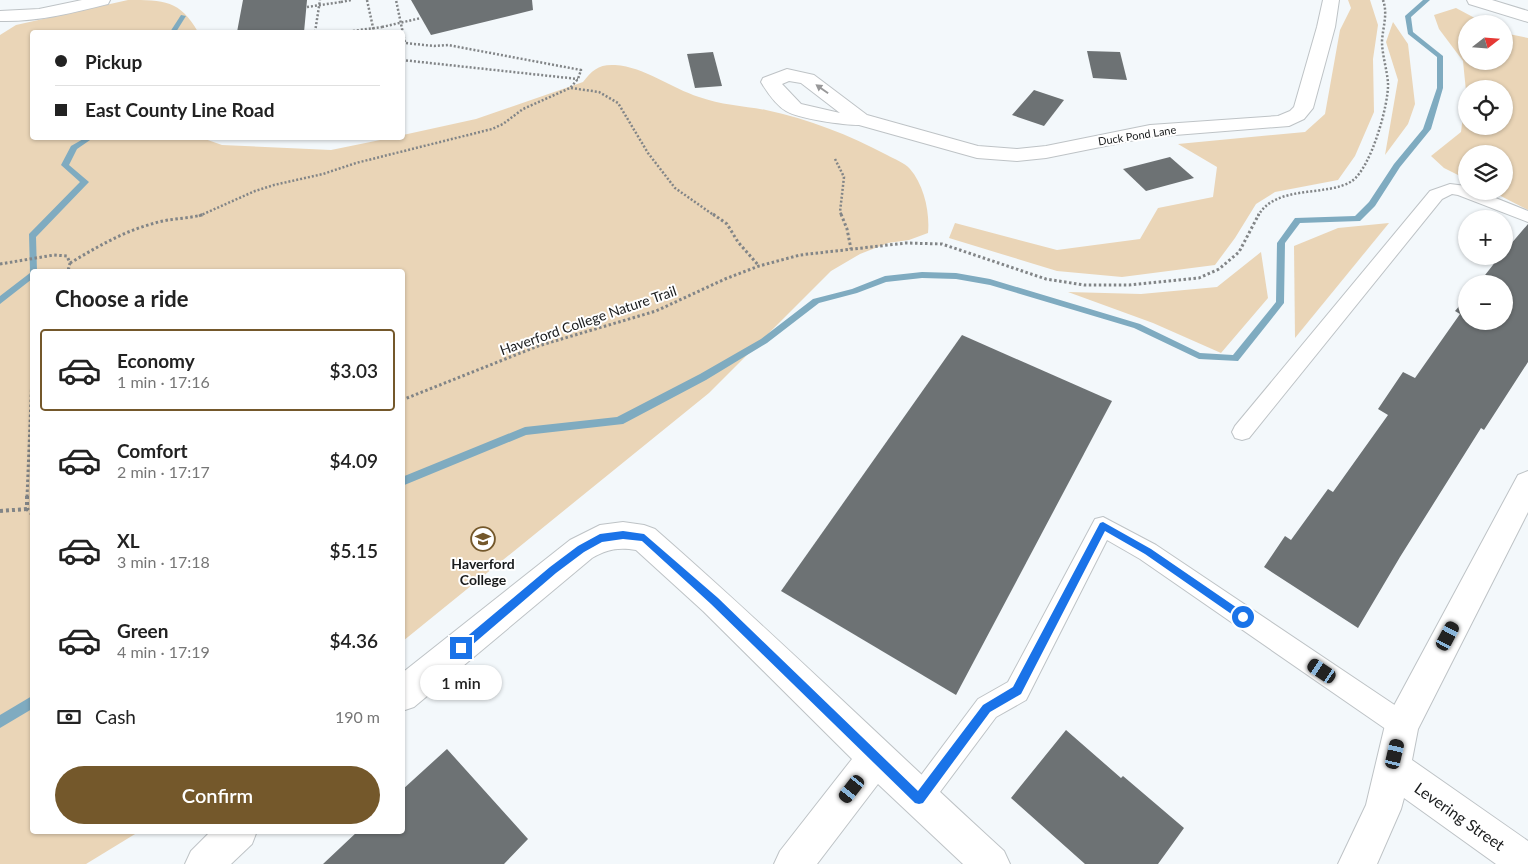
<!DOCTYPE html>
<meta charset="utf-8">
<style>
:root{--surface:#fff;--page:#f6f6f6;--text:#222;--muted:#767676;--line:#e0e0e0;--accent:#74582b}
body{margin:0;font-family:Lato,sans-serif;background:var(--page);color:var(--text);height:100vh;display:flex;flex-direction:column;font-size:19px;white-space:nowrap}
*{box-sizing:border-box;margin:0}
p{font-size:16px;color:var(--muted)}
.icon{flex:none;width:28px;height:28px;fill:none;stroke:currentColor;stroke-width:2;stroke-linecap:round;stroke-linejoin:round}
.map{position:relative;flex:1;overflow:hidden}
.sheet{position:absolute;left:30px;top:269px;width:375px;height:565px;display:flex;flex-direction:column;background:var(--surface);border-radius:5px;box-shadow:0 1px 4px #0004}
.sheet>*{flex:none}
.hud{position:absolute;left:30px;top:30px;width:375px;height:110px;border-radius:5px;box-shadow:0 1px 4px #0004;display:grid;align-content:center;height:110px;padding:0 25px;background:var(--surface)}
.needle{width:32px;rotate:73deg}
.buttons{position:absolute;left:1458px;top:15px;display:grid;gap:10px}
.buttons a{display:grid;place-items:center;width:55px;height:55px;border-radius:50%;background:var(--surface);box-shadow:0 1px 4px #0004;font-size:25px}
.end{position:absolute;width:22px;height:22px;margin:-11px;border:6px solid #1a73e8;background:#fff;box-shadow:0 0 0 2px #fff}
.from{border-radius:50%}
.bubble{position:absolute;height:35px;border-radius:18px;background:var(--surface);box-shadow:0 1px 4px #0004;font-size:16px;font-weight:600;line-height:35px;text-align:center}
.car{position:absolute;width:15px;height:30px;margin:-15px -8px;border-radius:6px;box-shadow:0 0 4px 1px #0007;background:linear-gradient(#222 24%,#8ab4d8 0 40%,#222 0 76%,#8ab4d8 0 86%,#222 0)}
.hud b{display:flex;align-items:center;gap:18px;height:48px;font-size:19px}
.hud b+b{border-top:1px solid var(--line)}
.hud i{width:12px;height:12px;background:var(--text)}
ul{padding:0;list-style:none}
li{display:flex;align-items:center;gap:15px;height:82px;margin:0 10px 8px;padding:0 15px;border:2px solid transparent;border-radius:5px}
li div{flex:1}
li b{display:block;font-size:19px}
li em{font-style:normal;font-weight:600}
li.on{border-color:var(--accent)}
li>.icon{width:45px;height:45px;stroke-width:1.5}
h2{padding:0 25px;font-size:22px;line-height:60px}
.pay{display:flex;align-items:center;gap:12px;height:55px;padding:0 25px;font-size:19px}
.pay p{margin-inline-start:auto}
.action{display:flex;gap:10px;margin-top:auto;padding:10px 25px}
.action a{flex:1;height:58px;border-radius:30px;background:var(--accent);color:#fff;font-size:20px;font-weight:600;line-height:58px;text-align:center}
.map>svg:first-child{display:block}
</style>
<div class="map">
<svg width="1528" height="864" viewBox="0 0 1528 864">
<rect width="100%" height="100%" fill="#f3f8fb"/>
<!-- green -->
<g fill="#ead5b7" fill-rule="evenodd">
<path d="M128,0C164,0 180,0 198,32H32V138H202L222,145L331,150L390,138H402L403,135L476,119L583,82C592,70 599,64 615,65C645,67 671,88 699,97C721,105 744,106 766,110C809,119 849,135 887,155C894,159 905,163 910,169C924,185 930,212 928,233L909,240L888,243L860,254L831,271L709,393L403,641L402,271H32V831H140L86,864H0V35L16,25Z"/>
<path d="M1348,0H1370L1378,25L1373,59L1374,112L1355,156L1338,180L1275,192L1256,204L1235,238L1215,265L1122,277L1057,271L949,238L955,223L1057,250L1140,239L1158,208L1213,197L1217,167L1178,144L1305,132L1325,114L1340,30L1351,8Z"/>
<path d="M1456,8L1486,24H1466V61H1504V33L1528,38V210L1491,191H1504V154H1466V179L1444,168L1431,156L1461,132L1466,91L1463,61L1439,29L1434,15ZM1466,89H1504V126H1466Z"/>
<path d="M1393,22L1408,44L1415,104L1408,124L1385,155L1398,80L1386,42Z"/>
<path d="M1389,223L1295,338L1294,246L1338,228Z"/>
<path d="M1261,252L1268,298L1221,353L1153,323L1068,292L1141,294L1217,287Z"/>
</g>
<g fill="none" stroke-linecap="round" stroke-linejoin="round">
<!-- stream -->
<g fill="#7fabc0" fill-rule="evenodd">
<path d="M1423,0H1430L1411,17L1413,32L1443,56V88L1431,129L1400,167L1375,206L1360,221L1300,223L1285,243L1284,303L1238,361L1199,359L1134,328L990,285L956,279L922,278L886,282L857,293L819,303L767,343L706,380L623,424L526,435L402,486V477L525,427L617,417L700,374L761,339L813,299L852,289L885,276L922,272L956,273L990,279L1140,324L1200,353L1233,355L1276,302L1277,243L1295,218L1355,216L1369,202L1394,164L1423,129L1437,88V57L1408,34L1405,16Z"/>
<path d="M181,15L186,16L176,32H170Z"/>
<path d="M85,138H93L77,149L69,165L89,182L36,237L37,271H32V279L0,304V296L30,273L29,234L80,182L61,165L71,146Z"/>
<path d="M32,696V709L0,728V715Z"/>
</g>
</g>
<!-- building -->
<g fill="#6d7274">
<path d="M243,0H307L304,32H237Z"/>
<path d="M411,0H532L533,10L431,35Z"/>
<path d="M1087,51L1120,52L1127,80L1093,78Z"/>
<path d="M713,52L722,86L695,88L687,54Z"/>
<path d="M1034,90L1064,100L1044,126L1012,115Z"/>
<path d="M1170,157L1194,178L1146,191L1123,169Z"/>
<path d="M1528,224V362L1484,430L1481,428L1400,557L1358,628L1264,567L1285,536L1291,540L1328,489L1333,492L1388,415L1378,409L1403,372L1415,378L1460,314L1455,311L1466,298V321H1504V284H1478L1500,256H1504V252Z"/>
<path d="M962,335L1112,401L956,695L781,591Z"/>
<path d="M1066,730L1121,778L1123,776L1184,828L1158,864H1085L1011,798Z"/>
<path d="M447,749L528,839L504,864H323L358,831H402V790Z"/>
</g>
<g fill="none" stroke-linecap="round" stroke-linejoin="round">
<!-- lane casing -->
<g stroke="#bec3c6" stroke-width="2">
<g id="lane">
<path d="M1450,184L1466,186V191H1478L1528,211V222L1458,195L1452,194L1442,199L1249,438L1242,440L1235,438L1232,432L1235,426L1430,191Z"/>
<path d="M1103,517L1156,545L1411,716L1415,725L1411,734L1402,738L1393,734L1140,559L1107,540L1026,700L996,717L928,808L919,812L910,808L906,799L910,790L978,699L1008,682L1095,519Z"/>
</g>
</g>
<!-- street casing -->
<g stroke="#bec3c6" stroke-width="2">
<g id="street">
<path d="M82,0H110L108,4C72,13 37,22 0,21V11L39,9Z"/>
<path d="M1323,0H1339L1335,27L1313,108L1304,119L1289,126L1150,137L1046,158L1017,161L977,158L859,125C844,125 799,119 786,111C776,105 767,92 761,82L763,78L787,69L814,75L867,115L978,146L1017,149L1046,146L1150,125L1278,116L1290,111L1294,107L1317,27ZM789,81L801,83L840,113L801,104L782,84Z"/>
<path d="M1467,0H1492L1528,11V22L1469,4Z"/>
<path d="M1528,471V512L1418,729L1412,760L1528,841V864H1496L1404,798L1401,809L1377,864H1338L1366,805L1385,725L1390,713L1518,475Z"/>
<path d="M623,522L644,525L655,529C774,633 887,744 1004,851L1010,864H963L878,784L817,864H774L780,851L852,759L703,611L636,550C619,547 607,549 592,558L414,707L402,711V673L570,540L600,525Z"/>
<path d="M211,831H257L252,844L231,864H185L191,851Z"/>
</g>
</g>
<!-- path-far2 -->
<g stroke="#828587" stroke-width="2.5" stroke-dasharray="2 2" stroke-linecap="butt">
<path d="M367,0L374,32"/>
<path d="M341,2L351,0"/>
<path d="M315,32L320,0"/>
<path d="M345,32L382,27"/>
<path d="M402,60L578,79"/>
<path d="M571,88L599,92L618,103L648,153L675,188L715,216"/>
<path d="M835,159L844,177L840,212L842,216"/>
<path d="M199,216L255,191L274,185L323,174L356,163L492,129L503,124L523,109L570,88L578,79L581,70L448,45L434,46L405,43L396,0"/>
<path d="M1258,216C1275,184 1328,197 1352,181C1371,168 1389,104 1388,83C1387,69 1382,55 1382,41C1383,26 1388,14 1383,0"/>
</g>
<!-- path-far1 -->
<g stroke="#828587" stroke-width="3" stroke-dasharray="2.5 2.5" stroke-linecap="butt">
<path d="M713,214L727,224L738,242L759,266"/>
<path d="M841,214L847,229L851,249"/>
<path d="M70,263C97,247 124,231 155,223C171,218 189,219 205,214"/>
<path d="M0,264L54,255L67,256L70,263L68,271"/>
<path d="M402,400L538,346L656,311L725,279L759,266L800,255L906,243L942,244L1046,279L1084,285H1129L1199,278L1219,269L1239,252L1259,214"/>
<path d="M27,497L32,376"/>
</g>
<!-- path -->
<g stroke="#828587" stroke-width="4" stroke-dasharray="3 3" stroke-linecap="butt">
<path d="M27,496V509L32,514"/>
<path d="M0,511L27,509"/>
</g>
<!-- lane -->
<use href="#lane" fill="#fff" fill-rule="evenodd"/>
<!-- street -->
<use href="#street" fill="#fff" fill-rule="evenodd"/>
<!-- path-bridge -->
<g stroke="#828587" stroke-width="2.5" stroke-dasharray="2 2" stroke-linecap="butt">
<path d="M307,7L341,2"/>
<path d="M382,27L421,18"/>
</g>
</g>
<!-- one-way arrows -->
<defs><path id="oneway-solid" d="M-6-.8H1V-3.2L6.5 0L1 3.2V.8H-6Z" transform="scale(1.25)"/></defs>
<use fill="#989899" href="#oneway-solid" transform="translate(822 89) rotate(-145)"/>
<!-- route -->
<path fill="#1a73e8" d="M1103,522L1151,549L1246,614V620H1240L1145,554L1105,531L1021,694L990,712L923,803L919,804L915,803L711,604L642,541L623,539L602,542L584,552L556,573L465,651H458L456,648L458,644L550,567L578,546L600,534L623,531L644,534L718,598L918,791L983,705L1013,687L1100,523Z"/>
<!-- icons -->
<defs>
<g id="university-ring" transform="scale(1.25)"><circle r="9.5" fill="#fff" stroke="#74582b" stroke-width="1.5"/><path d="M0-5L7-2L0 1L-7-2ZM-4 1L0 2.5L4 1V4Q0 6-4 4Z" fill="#74582b"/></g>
</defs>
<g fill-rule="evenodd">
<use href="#university-ring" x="483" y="539"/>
</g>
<g text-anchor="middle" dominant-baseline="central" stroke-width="4" stroke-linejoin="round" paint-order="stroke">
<!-- far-street labels -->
<g font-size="11" fill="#191b1c" stroke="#fff">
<text transform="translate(1137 135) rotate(-9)">Duck Pond Lane</text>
</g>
<!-- street labels -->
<g font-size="14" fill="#191b1c" stroke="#fff">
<text transform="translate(588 320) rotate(-19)">Haverford College Nature Trail</text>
</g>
<!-- poi labels -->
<g font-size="14" font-weight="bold" fill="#191b1c" stroke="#fff">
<text x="483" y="563">Haverford<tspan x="483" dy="16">College</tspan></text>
</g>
<!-- near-street labels -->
<g font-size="16" fill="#191b1c" stroke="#fff">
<text transform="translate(1460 816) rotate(35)">Levering Street</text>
</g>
</g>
</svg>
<div class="buttons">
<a><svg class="needle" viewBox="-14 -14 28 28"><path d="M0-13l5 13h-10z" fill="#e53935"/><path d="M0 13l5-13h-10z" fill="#767676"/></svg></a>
<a><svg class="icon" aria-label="locate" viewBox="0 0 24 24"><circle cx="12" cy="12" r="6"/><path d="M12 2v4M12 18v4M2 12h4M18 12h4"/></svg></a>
<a><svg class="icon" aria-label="layers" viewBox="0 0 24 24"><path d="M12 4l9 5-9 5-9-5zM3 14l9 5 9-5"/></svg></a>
<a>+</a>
<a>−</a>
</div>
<i class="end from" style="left:1243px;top:617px"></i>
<i class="end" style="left:461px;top:648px"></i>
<div class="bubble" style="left:420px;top:665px;width:82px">1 min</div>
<i class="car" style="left:1448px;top:636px;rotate:28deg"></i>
<i class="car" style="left:1322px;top:671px;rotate:304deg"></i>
<i class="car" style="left:1395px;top:754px;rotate:13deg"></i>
<i class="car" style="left:852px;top:789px;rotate:218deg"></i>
<div class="hud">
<b><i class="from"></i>Pickup</b>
<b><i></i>East County Line Road</b>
</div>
<section class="sheet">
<h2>Choose a ride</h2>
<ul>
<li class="on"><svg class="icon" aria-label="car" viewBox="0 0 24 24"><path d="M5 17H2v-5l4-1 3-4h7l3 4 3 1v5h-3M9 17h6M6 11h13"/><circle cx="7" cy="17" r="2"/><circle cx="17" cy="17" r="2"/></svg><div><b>Economy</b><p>1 min · 17:16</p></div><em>$3.03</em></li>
<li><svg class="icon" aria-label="car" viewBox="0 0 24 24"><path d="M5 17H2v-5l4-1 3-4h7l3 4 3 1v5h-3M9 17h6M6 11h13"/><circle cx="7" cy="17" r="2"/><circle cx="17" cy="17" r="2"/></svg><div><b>Comfort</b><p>2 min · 17:17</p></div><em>$4.09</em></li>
<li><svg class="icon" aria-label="car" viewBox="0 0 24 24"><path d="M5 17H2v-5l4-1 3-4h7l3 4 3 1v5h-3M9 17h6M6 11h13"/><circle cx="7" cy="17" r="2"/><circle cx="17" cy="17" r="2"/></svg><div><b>XL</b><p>3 min · 17:18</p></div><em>$5.15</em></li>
<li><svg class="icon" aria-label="car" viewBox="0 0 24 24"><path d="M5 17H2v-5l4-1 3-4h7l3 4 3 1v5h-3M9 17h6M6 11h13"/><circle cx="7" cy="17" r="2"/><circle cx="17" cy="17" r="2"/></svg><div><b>Green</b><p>4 min · 17:19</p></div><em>$4.36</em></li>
</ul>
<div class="pay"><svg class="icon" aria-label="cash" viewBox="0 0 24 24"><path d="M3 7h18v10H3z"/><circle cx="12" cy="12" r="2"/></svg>Cash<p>190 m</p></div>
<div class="action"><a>Confirm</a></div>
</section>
</div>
